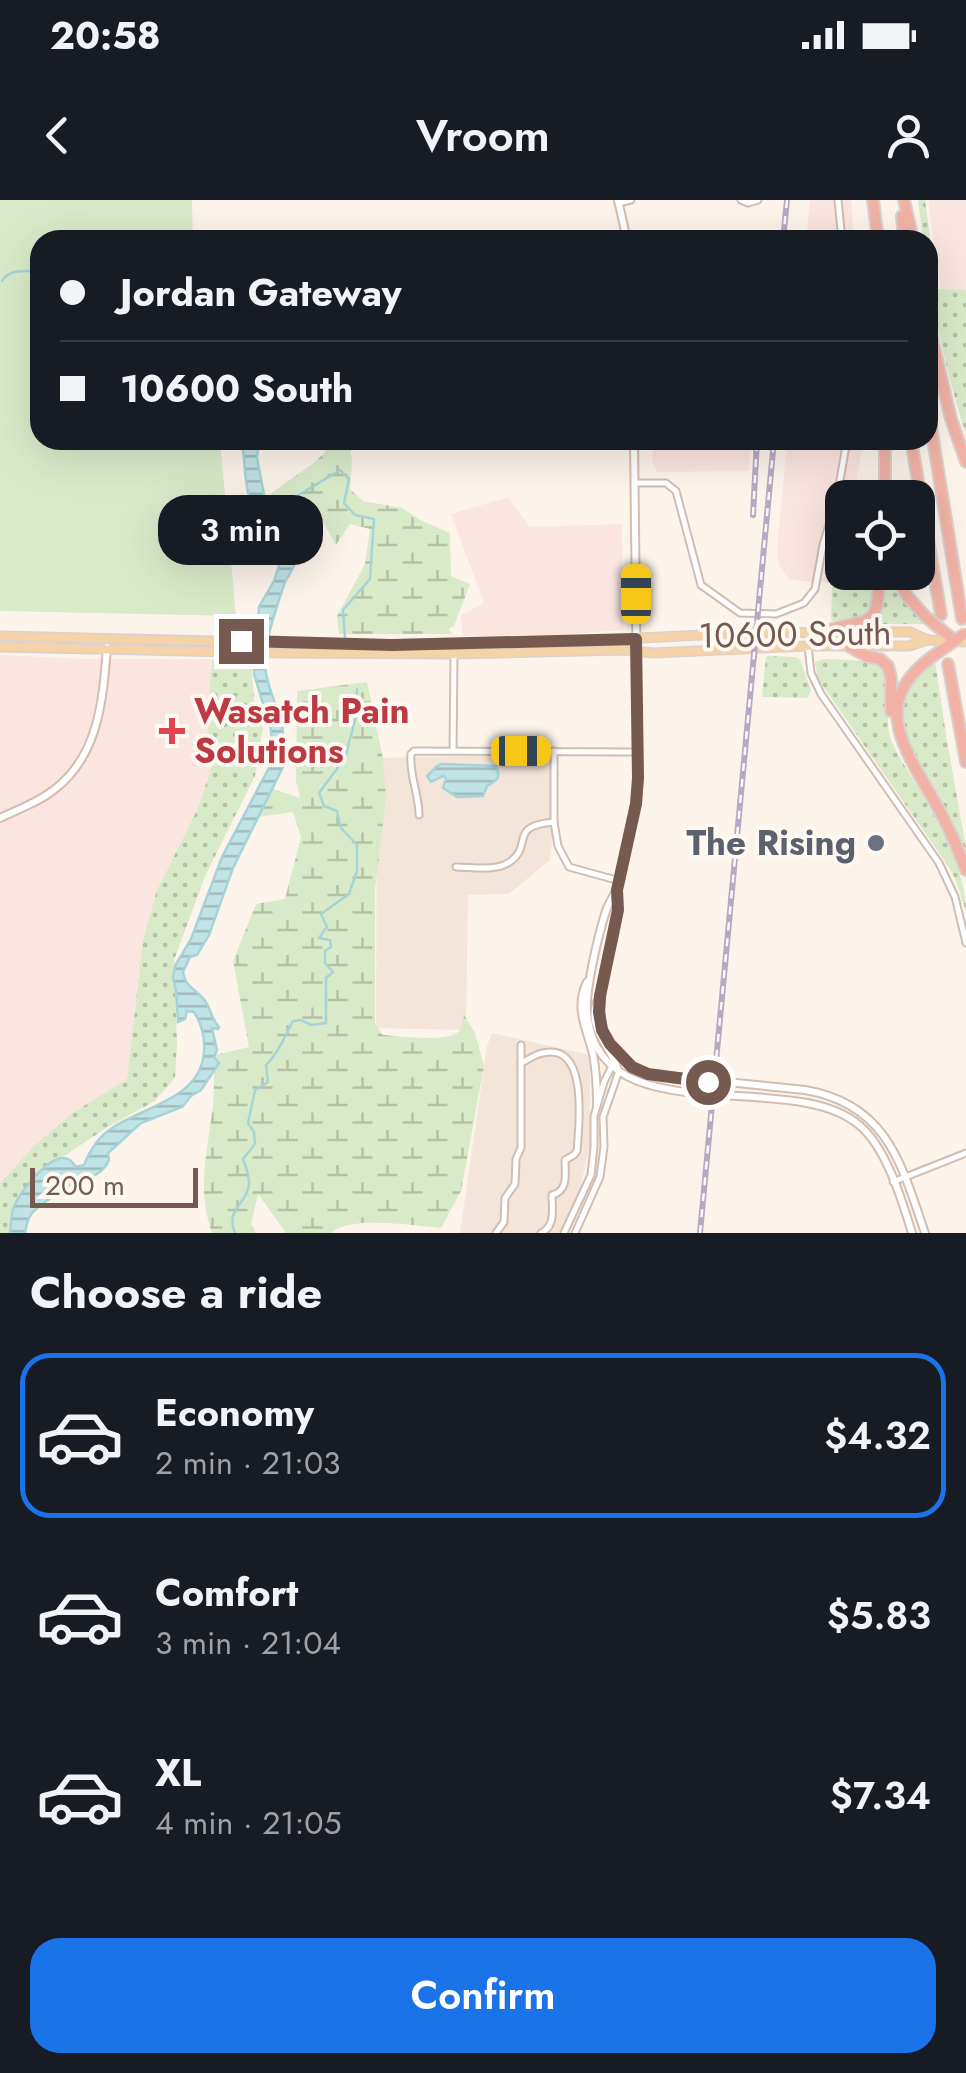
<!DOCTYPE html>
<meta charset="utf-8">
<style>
:root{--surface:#171b24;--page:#242831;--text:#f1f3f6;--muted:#9ea1a6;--line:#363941;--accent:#1a73e8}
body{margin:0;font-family:Jost,sans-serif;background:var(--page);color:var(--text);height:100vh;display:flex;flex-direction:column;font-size:38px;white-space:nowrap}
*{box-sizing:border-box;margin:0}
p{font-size:32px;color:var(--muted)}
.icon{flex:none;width:55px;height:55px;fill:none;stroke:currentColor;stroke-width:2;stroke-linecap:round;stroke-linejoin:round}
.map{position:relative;height:1033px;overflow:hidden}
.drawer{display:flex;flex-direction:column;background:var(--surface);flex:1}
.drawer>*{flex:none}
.hud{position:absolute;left:30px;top:30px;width:908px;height:220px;border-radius:30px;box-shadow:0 10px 40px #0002;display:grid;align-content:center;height:220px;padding:0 30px;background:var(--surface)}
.tools{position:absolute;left:825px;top:280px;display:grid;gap:20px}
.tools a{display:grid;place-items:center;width:110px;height:110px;border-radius:20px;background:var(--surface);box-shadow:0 10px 40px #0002;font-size:50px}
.scale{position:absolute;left:30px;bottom:25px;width:168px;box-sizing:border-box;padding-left:10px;border:5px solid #76594f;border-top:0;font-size:28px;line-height:35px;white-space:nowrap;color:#76594f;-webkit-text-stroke:8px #fef8f2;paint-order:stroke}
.end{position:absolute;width:45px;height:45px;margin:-22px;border:12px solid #76594f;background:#fff;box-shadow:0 0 0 5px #fff}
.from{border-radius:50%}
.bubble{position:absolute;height:70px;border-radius:30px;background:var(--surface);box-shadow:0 10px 40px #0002;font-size:32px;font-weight:600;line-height:70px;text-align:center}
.car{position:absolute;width:30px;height:60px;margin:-30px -15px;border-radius:12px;box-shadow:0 0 8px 2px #0007;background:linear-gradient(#f5c518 24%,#345 0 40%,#f5c518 0 76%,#345 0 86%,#f5c518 0)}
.hud b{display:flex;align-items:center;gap:35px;height:95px;font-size:38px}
.hud b+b{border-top:2px solid var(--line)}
.hud i{width:25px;height:25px;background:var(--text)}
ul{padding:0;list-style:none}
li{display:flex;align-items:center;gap:30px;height:165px;margin:0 20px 15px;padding:0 10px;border:5px solid transparent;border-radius:30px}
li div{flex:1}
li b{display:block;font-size:38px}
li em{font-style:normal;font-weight:600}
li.selected{border-color:var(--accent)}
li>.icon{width:90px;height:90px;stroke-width:1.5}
h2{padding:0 30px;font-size:45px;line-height:120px}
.cta{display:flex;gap:20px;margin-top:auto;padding:20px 30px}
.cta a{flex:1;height:115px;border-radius:30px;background:var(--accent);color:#fff;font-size:40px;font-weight:600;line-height:115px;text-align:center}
.status{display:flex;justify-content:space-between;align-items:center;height:70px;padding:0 50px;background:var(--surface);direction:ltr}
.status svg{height:28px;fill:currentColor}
header{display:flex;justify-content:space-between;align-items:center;height:130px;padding:0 30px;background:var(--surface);font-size:45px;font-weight:600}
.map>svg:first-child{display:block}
</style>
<div class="status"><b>20:58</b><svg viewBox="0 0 49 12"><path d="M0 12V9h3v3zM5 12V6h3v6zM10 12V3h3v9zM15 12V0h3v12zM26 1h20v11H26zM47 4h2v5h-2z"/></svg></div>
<header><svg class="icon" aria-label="back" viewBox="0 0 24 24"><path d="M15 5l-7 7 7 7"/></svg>Vroom<svg class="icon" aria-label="person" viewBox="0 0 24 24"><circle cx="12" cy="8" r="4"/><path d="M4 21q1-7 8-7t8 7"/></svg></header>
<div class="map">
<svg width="966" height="1033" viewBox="0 0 966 1033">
<defs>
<pattern id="green-dots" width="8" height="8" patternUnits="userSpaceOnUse" patternTransform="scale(2.5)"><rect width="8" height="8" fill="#d9eac9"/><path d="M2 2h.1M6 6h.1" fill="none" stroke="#b5c1a6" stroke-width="1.8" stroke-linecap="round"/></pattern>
<pattern id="wetland-marsh" width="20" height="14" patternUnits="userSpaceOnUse" patternTransform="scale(2.5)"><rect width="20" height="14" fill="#d9eac9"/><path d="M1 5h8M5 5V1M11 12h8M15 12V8" fill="none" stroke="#b5c1a6"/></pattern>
<pattern id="water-rules" width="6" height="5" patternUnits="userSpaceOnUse" patternTransform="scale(2.5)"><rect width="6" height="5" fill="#c0e3e5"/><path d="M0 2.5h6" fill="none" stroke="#a1bbbc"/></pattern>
</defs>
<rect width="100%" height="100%" fill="#fcf4eb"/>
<!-- residential -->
<g fill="#f3e5da">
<path d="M554,554V622L550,660L509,694L468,695L466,830L376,828L377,558Z"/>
<path d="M492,833L590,855V945L576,1007L559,1033H460L487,846Z"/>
</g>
<!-- commercial -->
<g fill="#fbe5e0">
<path d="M810,0H851L854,40H806Z"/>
<path d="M928,0H966V218L951,158Z"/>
<path d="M655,240H751L749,271L657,272L652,260Z"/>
<path d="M787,240H864L853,297L842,298V333L831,383L790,380L779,366L777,351Z"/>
<path d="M508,297L530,327L622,324L623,430L556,435L463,436L461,415L484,403L451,314Z"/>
<path d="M0,455L85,459H212L207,515L211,569L198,608L157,690L143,740L127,879L71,914L30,950L0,983Z"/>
</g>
<!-- green -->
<g fill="url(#green-dots)">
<path d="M918,0H925L937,89L966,90V236C948,173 928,106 928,40H923Z"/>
<path d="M842,333V372L874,373C873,415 875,417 831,421L832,387Z"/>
<path d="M881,373H889L903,398L927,424H877L872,421Z"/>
<path d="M766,456L795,457L800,459L811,491L808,498L762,497Z"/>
<path d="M254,459L252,474L254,498L263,528L255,576L206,674L174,760L177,844L175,878L155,901L106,928L54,963L18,996L10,1033H0V983L33,947L71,914L127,879L143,740L157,690L198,608L211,569L207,515L212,460Z"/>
<path d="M826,459C839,460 878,459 884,469C894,482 884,519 890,537C896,554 907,569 916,584C938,621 966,669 966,712L955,678L948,666L818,479L815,463L816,461Z"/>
<path d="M935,461L947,541L966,647V656C959,639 952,621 943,605C916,555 870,504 935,461Z"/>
</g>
<!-- wetland -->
<g fill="url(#wetland-marsh)">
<path d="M320,240H349L352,261L350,289L363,301L402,308L422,321L450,333L451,376L470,384L454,426L449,429L452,434H339L337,416L365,364L370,329L350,324L336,345L312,302L283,315L271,306L266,305L265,301C283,279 311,271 328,248Z"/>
<path d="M367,482L383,559L386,597L375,690V824L383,835C398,836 451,843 459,831C462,827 463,820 464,815L475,833L484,866L461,991L441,1028C415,1026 350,1015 331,1033H286L258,994L251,1024L256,1033H212C196,987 208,951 213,904C214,888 214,871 215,855L249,847L233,761L256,704L285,699L301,637L293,612L259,617L273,589L300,598L296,581L297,491Z"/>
</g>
<!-- pitch -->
<path fill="#d9eac9" d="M0,0H192L193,40H40V240H220L236,416L0,411Z"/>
<!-- water -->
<g fill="url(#water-rules)" stroke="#a6d3d7" stroke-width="2.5">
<path d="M242,240H259L257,258L266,305C286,312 300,340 296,361C294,368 288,376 285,382C278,402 263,445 265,465C266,486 277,504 282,525C285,538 281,551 285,563L233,668L209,735L197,755L190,757L183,772C186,790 199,789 207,804C212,813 211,818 219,827L218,829L212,828L217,850L214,857L219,863L201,890L191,896L182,907L141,923L108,953L109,960C100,979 85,977 68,986C60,990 55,995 48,1000C33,1011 28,1013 25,1033H10C11,1025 11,1016 13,1009C18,994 47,958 63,958C70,958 72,962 76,967L84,965C90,950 98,937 112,928C145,906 203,898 204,850C205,836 201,823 194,812L187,811L185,819L178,822L176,791L173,777L175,766L191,739L222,657L272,562L271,530L254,474L259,407L274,381L284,351L278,328L265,318H259C243,295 246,268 242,240Z"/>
<path d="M441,564L496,566C502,578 496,581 487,586L483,596L457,597L443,588L446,578L443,576L431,582L427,576L436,567Z"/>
</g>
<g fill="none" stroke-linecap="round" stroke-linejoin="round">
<!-- stream -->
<g stroke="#a6d3d7" stroke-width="2.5">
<path d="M2,81C11,67 25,73 40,70"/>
<path d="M274,310L340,270L349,279L344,303L355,315L374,319L370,379L343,410L345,437"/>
<path d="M235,1033C225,1009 247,1004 249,985C250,977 246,967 243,959L255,944L254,932L248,923L255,890L268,882L266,865C277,855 286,835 293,821L301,820L311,825L326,823V778L333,772L325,763V751L331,747L330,740L319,738L327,727L321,714L349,694L357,671V645L341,628L337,611L324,606L319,593L345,558L356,516L357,489"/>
</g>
<!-- street casing -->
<g stroke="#d0bdb3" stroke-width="9">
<g id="street">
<path d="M741,0L748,3L758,0"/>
<path d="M838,0L842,40"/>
<path d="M618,3L631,0"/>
<path d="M635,283H666L676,291L701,385L740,413L776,414L804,403L815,389L823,345L837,297L847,240"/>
<path d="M808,446L811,473L821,494L939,663L955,697L966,743"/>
<path d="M453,551L454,454"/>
<path d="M554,551V622L558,646L569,667L620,681"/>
<path d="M419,615C419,594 409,575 411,554L414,551L638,552"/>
<path d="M456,667C473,667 497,672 511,661C533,644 508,626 554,622"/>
<path d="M521,863C528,860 535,854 543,853C589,842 579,925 577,951L574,955L565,960C565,973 569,991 552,995C552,1009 556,1026 541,1033"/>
<path d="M893,982L966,953"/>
<path d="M496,1033L504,1022L505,998L515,984L516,959L521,948V845"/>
<path d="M564,1033L591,975L594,947V916L604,882L612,866"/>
<path d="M575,1033L600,977L604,947L603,917L619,871"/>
</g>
</g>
<!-- secondary casing -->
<g stroke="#d3bdb1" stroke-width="10">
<g id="secondary">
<path d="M618,0L627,40"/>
<path d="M634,240L638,578L636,604L620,681C617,691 611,699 607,708C599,731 585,790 587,812C597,938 791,866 859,925C886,947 902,1000 912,1033"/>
<path d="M0,618C19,609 39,602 55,589C99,555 103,499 107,447"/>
<path d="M618,693C622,761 560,834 648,874L805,890C887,904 901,963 925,1033"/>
<path d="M587,782C574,808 587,829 593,854C596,870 597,887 597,904"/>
<path d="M598,800C585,827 611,846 618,870"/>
</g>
</g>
<!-- primary casing -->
<g stroke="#d9d1ce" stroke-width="11">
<g id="primary">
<path d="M0,436L392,445L560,442L742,433L874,432H910L928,440"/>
<path d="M0,447L283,453L454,454L622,450L653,453L808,446H909L928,440"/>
</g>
</g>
<!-- highway casing -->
<g stroke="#d9d1ce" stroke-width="14">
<g id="highway">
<path d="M873,0L878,40"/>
<path d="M904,0L913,40"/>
<path d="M902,16L904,40"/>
<path d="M928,122L951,219L966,262"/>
<path d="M928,208L962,419"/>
<path d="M911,240L941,415"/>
<path d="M885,298V240"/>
<path d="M894,372L908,397L926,417"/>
<path d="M823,432C872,415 878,434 879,372"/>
<path d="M850,447L866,456L880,459L888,466L891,478V511"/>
<path d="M933,456C870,501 903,546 933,599C946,621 957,646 966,670"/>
<path d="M948,464L966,562"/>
</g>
</g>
<!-- street -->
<use href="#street" stroke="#fff" stroke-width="5"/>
<!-- secondary -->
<use href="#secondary" stroke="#fff" stroke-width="6"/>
<!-- primary -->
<use href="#primary" stroke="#f6d2a8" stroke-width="8"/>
<!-- highway -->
<use href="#highway" stroke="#f2b3a6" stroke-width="10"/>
<!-- rail casing -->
<g stroke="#b6a9c6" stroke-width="6">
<g id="rail">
<path d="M783,40L787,0"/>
<path d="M753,315L757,240"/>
<path d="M700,1033L774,240"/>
</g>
</g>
<!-- rail -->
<use href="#rail" stroke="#fef8f2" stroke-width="2.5" stroke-dasharray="8" stroke-linecap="butt"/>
<!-- primary-bridge casing -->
<g stroke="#d9d1ce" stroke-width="11" stroke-linecap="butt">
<path id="primary-bridge" d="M928,440L966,442"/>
</g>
<!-- highway-bridge casing -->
<g stroke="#d9d1ce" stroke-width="14" stroke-linecap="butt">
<g id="highway-bridge">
<path d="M926,417L955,441"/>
<path d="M933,456L966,433"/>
</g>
</g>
<!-- primary-bridge -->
<use href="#primary-bridge" stroke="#f6d2a8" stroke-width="8"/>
<!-- highway-bridge -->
<use href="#highway-bridge" stroke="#f2b3a6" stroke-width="10"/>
</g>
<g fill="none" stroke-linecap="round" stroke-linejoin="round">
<!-- route -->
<path stroke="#76594f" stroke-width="12" d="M241,441L392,445L636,439L638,578L636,604L617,690L618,710L600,796L599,812L602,830L610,844L632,867L648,874L708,882"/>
</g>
<!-- markers -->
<path fill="#e0444e" stroke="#fef8f2" stroke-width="4" d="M167 516h10v10h10v10h-10v10h-10v-10h-10v-10h10z"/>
<circle fill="#6b7280" stroke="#fef8f2" stroke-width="4" cx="876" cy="643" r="10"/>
<g text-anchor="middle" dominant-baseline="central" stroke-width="8" stroke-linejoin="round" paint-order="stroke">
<!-- street labels -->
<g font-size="35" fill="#76594f" stroke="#fef8f2">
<text transform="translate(795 434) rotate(-1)">10600 South</text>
</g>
<!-- health labels -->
<g font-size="35" font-weight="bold" fill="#be3a42" stroke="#fef8f2" text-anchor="start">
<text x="194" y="511">Wasatch Pain<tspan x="194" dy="40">Solutions</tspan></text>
</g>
<!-- worship labels -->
<g font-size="35" font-weight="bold" fill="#5b616d" stroke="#fef8f2" text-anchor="end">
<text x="856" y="643">The Rising</text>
</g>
</g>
</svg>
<div class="tools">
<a><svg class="icon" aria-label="locate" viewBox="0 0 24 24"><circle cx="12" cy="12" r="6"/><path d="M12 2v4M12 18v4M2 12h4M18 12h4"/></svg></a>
</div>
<div class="scale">200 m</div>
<i class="end from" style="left:708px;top:882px"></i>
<i class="end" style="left:241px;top:441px"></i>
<div class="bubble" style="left:158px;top:295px;width:165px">3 min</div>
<i class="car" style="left:636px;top:394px;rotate:0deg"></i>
<i class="car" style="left:521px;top:551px;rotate:90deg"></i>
<div class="hud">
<b><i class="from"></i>Jordan Gateway</b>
<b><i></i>10600 South</b>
</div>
</div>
<section class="drawer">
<h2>Choose a ride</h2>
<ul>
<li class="selected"><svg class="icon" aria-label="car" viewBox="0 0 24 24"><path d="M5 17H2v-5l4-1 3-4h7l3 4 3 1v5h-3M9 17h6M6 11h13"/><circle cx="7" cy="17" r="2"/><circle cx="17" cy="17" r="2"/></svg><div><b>Economy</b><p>2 min · 21:03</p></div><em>$4.32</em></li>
<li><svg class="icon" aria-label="car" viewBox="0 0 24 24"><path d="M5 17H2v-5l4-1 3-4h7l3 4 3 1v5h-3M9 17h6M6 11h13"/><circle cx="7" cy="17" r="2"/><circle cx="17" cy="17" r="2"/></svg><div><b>Comfort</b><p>3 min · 21:04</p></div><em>$5.83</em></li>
<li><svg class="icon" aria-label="car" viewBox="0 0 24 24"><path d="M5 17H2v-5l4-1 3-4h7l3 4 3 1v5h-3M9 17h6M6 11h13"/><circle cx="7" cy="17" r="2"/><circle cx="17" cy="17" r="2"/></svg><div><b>XL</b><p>4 min · 21:05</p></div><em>$7.34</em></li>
</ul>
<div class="cta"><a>Confirm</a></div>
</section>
